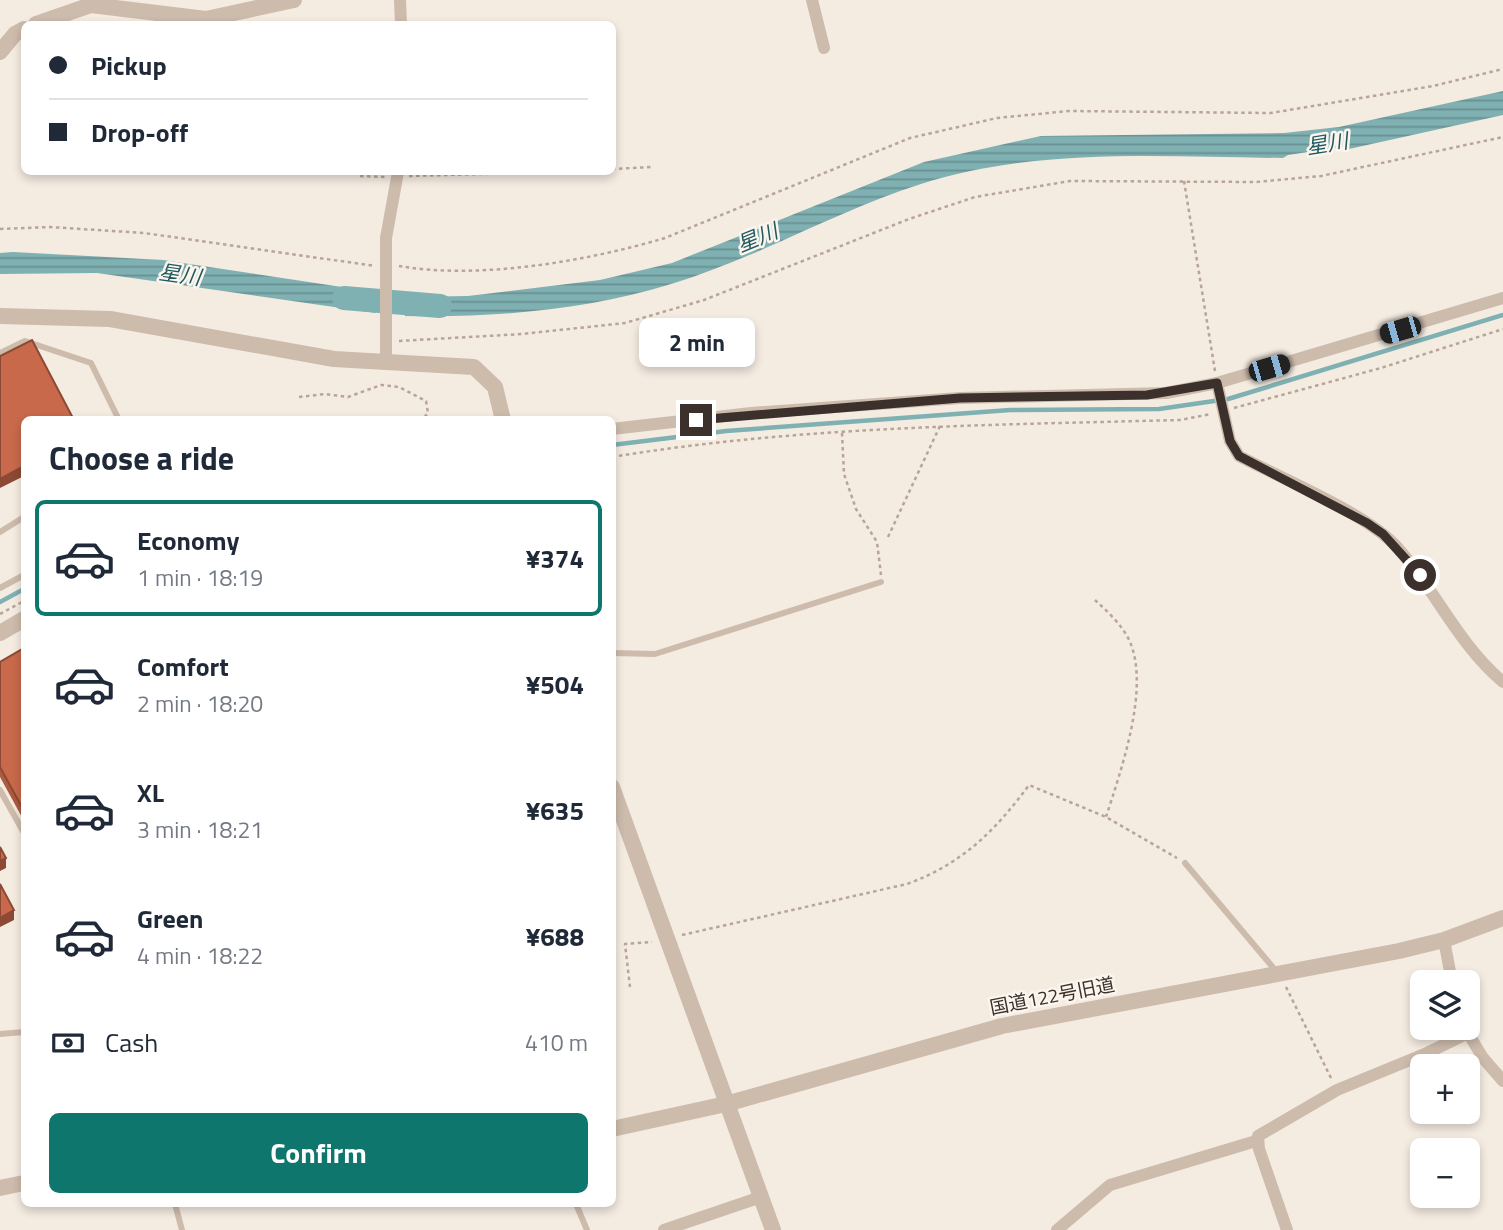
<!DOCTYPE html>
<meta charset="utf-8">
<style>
:root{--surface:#fff;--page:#f6f6f7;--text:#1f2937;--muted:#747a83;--line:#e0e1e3;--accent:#0f766e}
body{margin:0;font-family:"Titillium Web","Noto Sans JP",sans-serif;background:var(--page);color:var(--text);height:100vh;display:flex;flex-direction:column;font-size:26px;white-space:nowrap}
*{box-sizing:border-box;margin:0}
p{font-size:23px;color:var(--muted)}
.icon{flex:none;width:38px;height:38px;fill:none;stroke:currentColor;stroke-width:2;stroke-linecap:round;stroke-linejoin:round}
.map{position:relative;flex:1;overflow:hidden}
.panel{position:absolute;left:21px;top:416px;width:595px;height:791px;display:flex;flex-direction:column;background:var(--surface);border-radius:10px;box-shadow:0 4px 10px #0003}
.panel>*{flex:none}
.banner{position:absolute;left:21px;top:21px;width:595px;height:154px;border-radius:10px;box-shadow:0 4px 10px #0003;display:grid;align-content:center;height:154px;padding:0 28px;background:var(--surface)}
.controls{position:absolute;left:1410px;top:970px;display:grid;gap:14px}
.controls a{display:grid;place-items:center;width:70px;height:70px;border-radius:10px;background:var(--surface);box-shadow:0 4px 10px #0003;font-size:35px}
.end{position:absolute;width:32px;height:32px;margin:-16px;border:9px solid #3b302b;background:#fff;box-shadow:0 0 0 4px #fff}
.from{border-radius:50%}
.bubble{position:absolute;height:49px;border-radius:10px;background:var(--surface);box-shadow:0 4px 10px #0003;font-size:23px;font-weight:700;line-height:49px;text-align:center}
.car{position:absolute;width:21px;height:42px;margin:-21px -10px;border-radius:9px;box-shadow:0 0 5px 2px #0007;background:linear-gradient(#222 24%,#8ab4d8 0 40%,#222 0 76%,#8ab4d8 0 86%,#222 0)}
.banner b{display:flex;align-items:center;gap:24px;height:66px;font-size:26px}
.banner b+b{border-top:2px solid var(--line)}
.banner i{width:18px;height:18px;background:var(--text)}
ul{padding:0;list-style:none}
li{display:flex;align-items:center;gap:21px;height:116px;margin:0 14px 10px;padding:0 14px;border:4px solid transparent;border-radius:10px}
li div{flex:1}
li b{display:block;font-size:26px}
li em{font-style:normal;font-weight:700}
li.current{border-color:var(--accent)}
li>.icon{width:63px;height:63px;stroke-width:1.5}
h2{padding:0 28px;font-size:32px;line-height:84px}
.pay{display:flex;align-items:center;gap:18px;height:77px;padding:0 28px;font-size:26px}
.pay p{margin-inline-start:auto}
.primary-button{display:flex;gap:14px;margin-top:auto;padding:14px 28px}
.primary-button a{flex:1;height:80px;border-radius:10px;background:var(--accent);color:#fff;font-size:28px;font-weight:700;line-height:80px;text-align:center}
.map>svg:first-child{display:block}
</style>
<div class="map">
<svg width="1503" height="1230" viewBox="0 0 1503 1230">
<defs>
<pattern id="water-rules" width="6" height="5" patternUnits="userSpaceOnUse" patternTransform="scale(1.75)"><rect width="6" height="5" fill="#7fb0b2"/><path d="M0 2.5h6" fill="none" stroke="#699091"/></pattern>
</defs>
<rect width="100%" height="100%" fill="#f4ebe1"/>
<!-- water -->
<g fill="url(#water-rules)">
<path d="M1503,91V115L1349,149L1342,147L1288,155L1283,158C1162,157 1038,147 921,184C836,211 757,258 671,284C587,310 493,318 405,316L406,297L468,296L600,280L672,263L924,162L1041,136L1284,133L1339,127Z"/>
<path d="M13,252L163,260L375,292L376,313L97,273L0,274V253Z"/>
</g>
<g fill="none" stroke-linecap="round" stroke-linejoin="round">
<!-- stream -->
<g stroke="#7fb0b2" stroke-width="4.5">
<path d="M612,445L726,431L1010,410L1159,409L1228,399L1503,315"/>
<path d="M0,602L24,589"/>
</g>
<!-- river -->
<path stroke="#7fb0b2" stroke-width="24" d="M344,298L440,306"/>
<!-- path -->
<g stroke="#b9a596" stroke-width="2.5" stroke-dasharray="3.5 3.5" stroke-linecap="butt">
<path d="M612,169L652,167"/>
<path d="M360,176L385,177"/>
<path d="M409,176L556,172"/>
<path d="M1184,181L1215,371"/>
<path d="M0,229L50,227L144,233L375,266"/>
<path d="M399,266C478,280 588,261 665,238L910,138L997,118L1069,111L1271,113L1433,86L1503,69"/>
<path d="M399,341L522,334L625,323L704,300L909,219L975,197L1070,181L1256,182L1321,176L1503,137"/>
<path d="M299,397L325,394L348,397L381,385L399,387L426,401L428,413L422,420"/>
<path d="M1234,408L1381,368L1503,329"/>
<path d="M842,433L844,474L856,509L877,542L881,575"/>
<path d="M612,457C800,426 991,425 1180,420L1211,414"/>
<path d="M888,537L940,426"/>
<path d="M1095,600C1108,612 1123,626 1130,642C1150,689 1121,770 1106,817"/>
<path d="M0,614L24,601"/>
<path d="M682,935L907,884C962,864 995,831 1029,785L1106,817L1177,858"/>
<path d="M630,987L625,944L652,942"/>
<path d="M1286,987L1331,1078"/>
</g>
<!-- service -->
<g stroke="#cdbbac" stroke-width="6">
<path d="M0,353L25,341L91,363L119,420"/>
<path d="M0,532L24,517"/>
<path d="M0,588L24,575"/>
<path d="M612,653L655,654L881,582"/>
<path d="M0,790L24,833"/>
<path d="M1185,863L1276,971"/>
<path d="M0,1034L24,1032"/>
<path d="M175,1204L182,1230"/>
<path d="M576,1204L587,1230"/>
</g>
<!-- minor -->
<g stroke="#cdbbac" stroke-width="12">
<path d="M400,0L401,24"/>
<path d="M812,0L824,48"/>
<path d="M386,364V238L398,172"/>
<path d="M1217,383L1230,441L1239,456C1283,479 1366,513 1397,547C1436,591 1458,644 1503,682"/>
<path d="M612,429L751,413L960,398L1166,393L1217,383L1503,298"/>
<path d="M1444,940L1452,982"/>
<path d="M1465,1028L1483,1058L1503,1081"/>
<path d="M664,1230L761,1197"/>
<path d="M1057,1230L1110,1185L1256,1141"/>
<path d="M1287,1230L1259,1149L1258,1136L1337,1090L1427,1053L1466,1034"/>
</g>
<!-- tertiary -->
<g stroke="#cdbbac" stroke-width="16">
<path d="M36,24L91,5L206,19L294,0"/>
<path d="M0,52L15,34L24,29"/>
<path d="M0,316L110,319L334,359L474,367L495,387L503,420"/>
<path d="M0,633L24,619"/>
<path d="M612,787L773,1230"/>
<path d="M612,1129L726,1104L1002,1026L1399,951L1444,940L1503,918"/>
<path d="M0,1188L24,1183"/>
</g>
</g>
<!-- wall -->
<path fill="#ac5a40" d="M24,648V821L0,777V662Z"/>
<!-- shaded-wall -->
<g fill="#8c4a34">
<path d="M24,466V476L0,488V479Z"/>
<path d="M6,858V868L0,871V861Z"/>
<path d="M14,910V920L0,927V918Z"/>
</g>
<!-- building -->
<g fill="#c8694b" stroke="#8c4a34" stroke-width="2">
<path d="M32,340L74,420H24V466L0,479V356Z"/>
<path d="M24,648V811L0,767V662Z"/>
<path d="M0,847L6,858L0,861Z"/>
<path d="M0,884L14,910L0,918Z"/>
</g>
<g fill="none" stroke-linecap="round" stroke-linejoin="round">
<!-- route -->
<path stroke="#3b302b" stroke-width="9" d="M696,420L960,398L1147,395L1217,383L1230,441L1239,456L1367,523L1383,534L1420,575"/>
</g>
<g text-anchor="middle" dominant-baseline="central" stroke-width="5" stroke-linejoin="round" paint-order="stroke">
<!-- street labels -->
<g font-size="19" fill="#3b302b" stroke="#fbf5ee">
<text transform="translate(1052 995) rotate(-11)">国道122号旧道</text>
</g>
<!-- water labels -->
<g font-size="21" font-style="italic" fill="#1f5a5e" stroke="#fbf5ee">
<text transform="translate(1327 143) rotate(-9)">星川</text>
<text transform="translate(757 237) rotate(-22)">星川</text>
<text transform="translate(180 274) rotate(8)">星川</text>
</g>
</g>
</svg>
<div class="controls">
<a><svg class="icon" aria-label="layers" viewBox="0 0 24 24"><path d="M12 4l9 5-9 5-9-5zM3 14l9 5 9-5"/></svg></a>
<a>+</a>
<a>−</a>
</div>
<i class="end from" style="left:1420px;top:575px"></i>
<i class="end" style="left:696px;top:420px"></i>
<div class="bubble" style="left:639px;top:318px;width:116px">2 min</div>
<i class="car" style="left:1400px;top:330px;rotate:254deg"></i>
<i class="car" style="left:1269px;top:368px;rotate:74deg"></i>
<div class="banner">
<b><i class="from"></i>Pickup</b>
<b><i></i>Drop-off</b>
</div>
<section class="panel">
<h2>Choose a ride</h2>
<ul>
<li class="current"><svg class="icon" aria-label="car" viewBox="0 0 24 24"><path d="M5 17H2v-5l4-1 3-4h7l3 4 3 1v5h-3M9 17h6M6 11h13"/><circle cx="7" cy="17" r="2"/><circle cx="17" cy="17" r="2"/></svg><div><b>Economy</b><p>1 min · 18:19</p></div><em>¥374</em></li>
<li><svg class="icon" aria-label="car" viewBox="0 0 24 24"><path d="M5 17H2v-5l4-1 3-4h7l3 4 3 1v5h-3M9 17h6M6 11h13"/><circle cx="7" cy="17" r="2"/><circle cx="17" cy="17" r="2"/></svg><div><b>Comfort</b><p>2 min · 18:20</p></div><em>¥504</em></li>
<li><svg class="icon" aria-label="car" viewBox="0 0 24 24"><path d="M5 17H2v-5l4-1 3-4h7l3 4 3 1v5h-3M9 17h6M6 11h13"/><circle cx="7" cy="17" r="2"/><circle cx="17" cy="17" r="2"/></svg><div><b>XL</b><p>3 min · 18:21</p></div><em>¥635</em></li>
<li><svg class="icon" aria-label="car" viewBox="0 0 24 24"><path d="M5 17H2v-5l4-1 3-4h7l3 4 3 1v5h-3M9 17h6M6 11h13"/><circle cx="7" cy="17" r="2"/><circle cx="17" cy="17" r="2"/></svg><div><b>Green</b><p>4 min · 18:22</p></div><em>¥688</em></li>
</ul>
<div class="pay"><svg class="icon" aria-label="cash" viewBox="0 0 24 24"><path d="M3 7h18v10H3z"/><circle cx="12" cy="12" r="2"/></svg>Cash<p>410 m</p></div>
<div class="primary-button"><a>Confirm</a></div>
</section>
</div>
